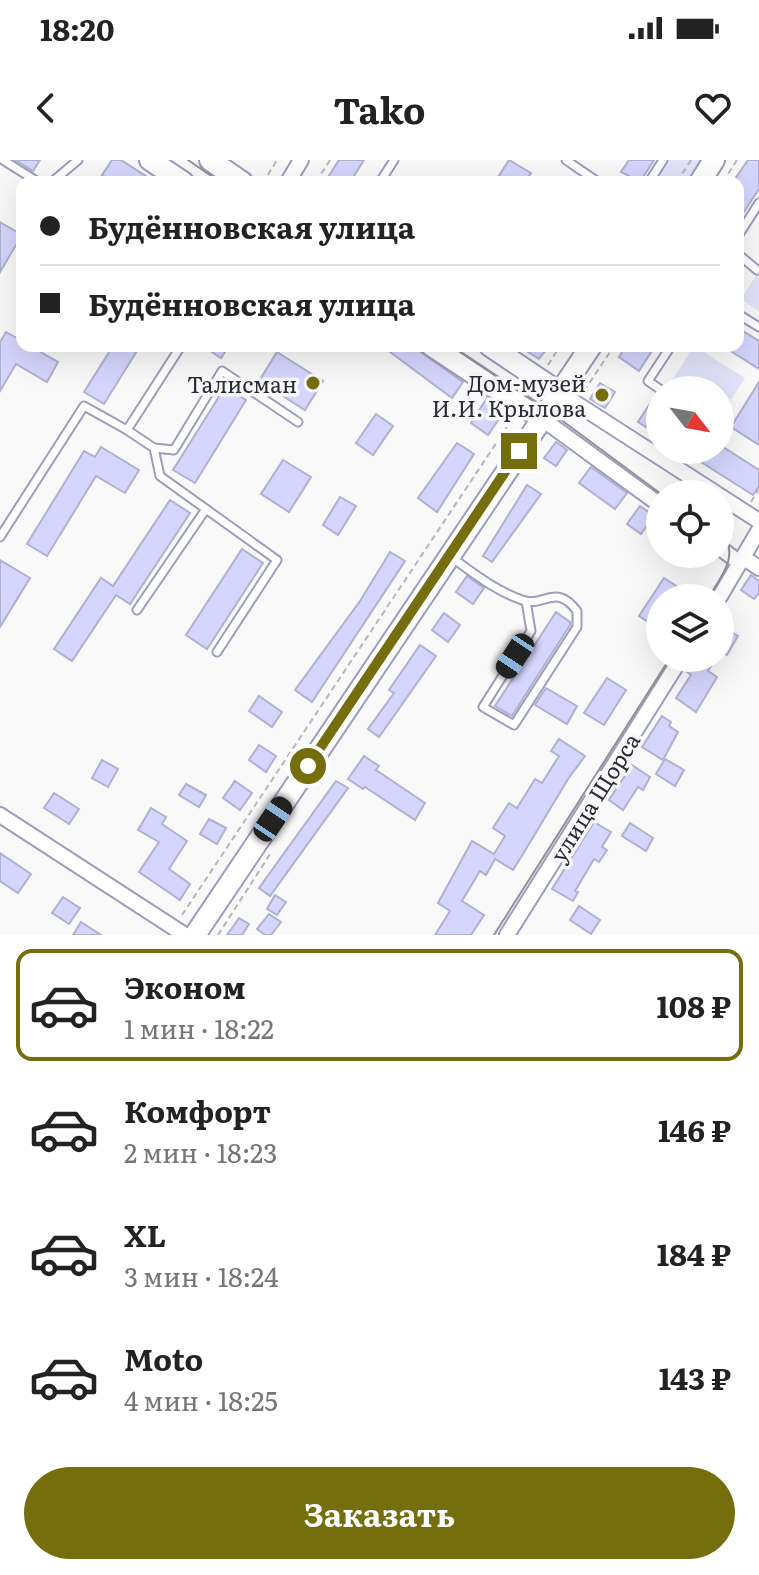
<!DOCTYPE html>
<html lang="ru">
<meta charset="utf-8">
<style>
:root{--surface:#fff;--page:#f2f2f2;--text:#222;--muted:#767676;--line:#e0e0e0;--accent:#756e0d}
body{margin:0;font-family:Literata,serif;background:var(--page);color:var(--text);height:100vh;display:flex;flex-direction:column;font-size:30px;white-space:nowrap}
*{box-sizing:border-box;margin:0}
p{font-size:26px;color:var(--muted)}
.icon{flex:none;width:44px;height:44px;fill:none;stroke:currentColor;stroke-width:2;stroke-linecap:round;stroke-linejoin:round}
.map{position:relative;height:775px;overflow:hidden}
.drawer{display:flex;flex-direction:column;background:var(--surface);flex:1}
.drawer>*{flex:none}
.guide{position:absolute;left:16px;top:16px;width:728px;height:176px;border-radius:16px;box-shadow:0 8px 32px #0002;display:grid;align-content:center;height:176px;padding:0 24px;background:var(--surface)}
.needle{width:52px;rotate:121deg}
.tools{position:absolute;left:646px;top:216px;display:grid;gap:16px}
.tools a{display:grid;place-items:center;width:88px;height:88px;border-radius:50%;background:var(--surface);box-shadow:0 8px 32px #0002;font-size:40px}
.end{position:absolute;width:36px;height:36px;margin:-18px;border:10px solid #756e0d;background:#fff;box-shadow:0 0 0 4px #fff}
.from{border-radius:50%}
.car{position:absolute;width:24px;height:48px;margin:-24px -12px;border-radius:10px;box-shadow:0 0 6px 2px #0007;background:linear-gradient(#222 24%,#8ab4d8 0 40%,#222 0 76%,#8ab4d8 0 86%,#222 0)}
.guide b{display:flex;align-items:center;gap:28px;height:76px;font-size:30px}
.guide b+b{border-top:2px solid var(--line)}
.guide i{width:20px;height:20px;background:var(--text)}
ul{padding:14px 0 0;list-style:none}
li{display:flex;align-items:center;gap:24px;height:112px;margin:0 16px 12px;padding:0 8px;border:4px solid transparent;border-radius:16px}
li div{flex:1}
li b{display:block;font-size:30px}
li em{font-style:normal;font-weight:700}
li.active{border-color:var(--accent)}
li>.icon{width:72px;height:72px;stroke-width:1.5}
.cta{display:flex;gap:16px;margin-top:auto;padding:16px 24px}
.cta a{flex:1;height:92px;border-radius:48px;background:var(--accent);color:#fff;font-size:32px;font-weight:700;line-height:92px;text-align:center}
.status{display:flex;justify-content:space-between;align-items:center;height:56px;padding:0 40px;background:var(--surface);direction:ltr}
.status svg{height:22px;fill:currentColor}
header{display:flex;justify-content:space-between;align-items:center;height:104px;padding:0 24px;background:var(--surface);font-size:36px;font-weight:700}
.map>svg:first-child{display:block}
</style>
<div class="status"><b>18:20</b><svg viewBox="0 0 49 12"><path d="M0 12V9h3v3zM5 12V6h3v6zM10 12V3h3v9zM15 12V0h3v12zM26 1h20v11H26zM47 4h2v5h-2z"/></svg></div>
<header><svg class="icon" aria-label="back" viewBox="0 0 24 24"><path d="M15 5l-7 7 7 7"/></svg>Tako<svg class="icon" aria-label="heart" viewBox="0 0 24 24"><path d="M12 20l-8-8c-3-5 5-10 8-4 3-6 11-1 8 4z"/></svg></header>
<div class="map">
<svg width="759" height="775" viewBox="0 0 759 775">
<rect width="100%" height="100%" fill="#f9f9f9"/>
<!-- green -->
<g fill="#e3e4f9">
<path d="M659,0H700L685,22H645Z"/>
<path d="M759,111V152L741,139Z"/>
<path d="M694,186L745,218L721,255L720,230H682L670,223Z"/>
</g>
<!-- building -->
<g fill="#d5d5fd" stroke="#b0b0d0" stroke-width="2">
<path d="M15,0H40L33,11Z"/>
<path d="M112,0H121L155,22H112L102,15Z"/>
<path d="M339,0H364L350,22H325Z"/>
<path d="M509,0L531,13L525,22H495Z"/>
<path d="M629,0H654L640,22L621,12Z"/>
<path d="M748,0H759V29L738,61V22H733Z"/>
<path d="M0,62L22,75L0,112Z"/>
<path d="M738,168L759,181V209L723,186H738Z"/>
<path d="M6,172L22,181V186H30L58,202L47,222L16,204L0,231V182Z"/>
<path d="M113,186H140L104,244L84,232Z"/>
<path d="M203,186H229L221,198Z"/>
<path d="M382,186H412L463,222L452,238Z"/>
<path d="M519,186H549L539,199Z"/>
<path d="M626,186H655L639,211L619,197Z"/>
<path d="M277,192L323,221L305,250L259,221Z"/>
<path d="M759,222V285L731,267Z"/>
<path d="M600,223L615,232L605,248L590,239Z"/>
<path d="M225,227L246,240L195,323L173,310Z"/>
<path d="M487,238L505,250L488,275L471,263Z"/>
<path d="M651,242L660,248V276L638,262Z"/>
<path d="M376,254L393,266L373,295L356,283Z"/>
<path d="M556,282L567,290L556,306L544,298Z"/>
<path d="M457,283L474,294L437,352L418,338Z"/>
<path d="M720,285L759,310V326L753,335L682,290H720Z"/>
<path d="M101,287L139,310L125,333L96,316L47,396L27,384L84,291L95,297Z"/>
<path d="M283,300L311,317L289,352L261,334Z"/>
<path d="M591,307L627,333L615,349L579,323Z"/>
<path d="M527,325L541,334L492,402L483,396Z"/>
<path d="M340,337L356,346L338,375L323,365Z"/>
<path d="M170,340L190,353L130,444L116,435L72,501L54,489L101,418L113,426Z"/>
<path d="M640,346L660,360V377L646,367L641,374L627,364Z"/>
<path d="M242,389L263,403L207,489L186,475Z"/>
<path d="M390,392L405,401L312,542L295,530L360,441Z"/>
<path d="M0,400L30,418L0,467Z"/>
<path d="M751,415L759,421V433L754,439L741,430Z"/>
<path d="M467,416L484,428L473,444L456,432Z"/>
<path d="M664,418L695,438H660V470L639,456Z"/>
<path d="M556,452L570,462V465L512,556L495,546Z"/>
<path d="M444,453L460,465L448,482L432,470Z"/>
<path d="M720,466L738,476L727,495L720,491Z"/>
<path d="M420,485L436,496L379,577L368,569L394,533L389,530Z"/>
<path d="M696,498H716L708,511L717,517L696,552L676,538L691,515L687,512Z"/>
<path d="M607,518L626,530L604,565L584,553Z"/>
<path d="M546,528L577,546L567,564L535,545Z"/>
<path d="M259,536L282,552L272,567L249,551Z"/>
<path d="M662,556L671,562L669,566L678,572L663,600L642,587Z"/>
<path d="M559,579L585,596L568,619L523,694L513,710L495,699L486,715L480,711L462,741L484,755L471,775H435L450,751L438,743L472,681L494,694L505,676L493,668L509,643L517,648L535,619L542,623L559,596L551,591Z"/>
<path d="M259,585L276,596L266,612L249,600Z"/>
<path d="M364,596L379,606L376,610L425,643L415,660L365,627L363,629L348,619Z"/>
<path d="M665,599L684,610L675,626L656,614Z"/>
<path d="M102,600L118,609L108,627L92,618Z"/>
<path d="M632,605L650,617L643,630L638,627L623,650L609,640Z"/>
<path d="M235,621L252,633L240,650L223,638Z"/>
<path d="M336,621L348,628L270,736L259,728Z"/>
<path d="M186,624L206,635L199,647L179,635Z"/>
<path d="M54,633L79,649L69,664L44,648Z"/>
<path d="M151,648L166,657L162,664L187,681L169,709L190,724L180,740L139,712L159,682L138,670Z"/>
<path d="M209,659L226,668L217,684L200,674Z"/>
<path d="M594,662L611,672L602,687L607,690L599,702L594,699L575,731L578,732L573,741L552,729Z"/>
<path d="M630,663L653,678L646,691L622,676Z"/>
<path d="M0,693L31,714L18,733L0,721Z"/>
<path d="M275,735L286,742L277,755L267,749Z"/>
<path d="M63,737L80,748L69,764L52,753Z"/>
<path d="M579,746L600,760L591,774L570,760Z"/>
<path d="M269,754L281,762L271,775H265L257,769Z"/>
<path d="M239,758L249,764L242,775H227Z"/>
<path d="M81,762L101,775H73Z"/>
</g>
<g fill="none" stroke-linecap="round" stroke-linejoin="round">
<!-- lane casing -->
<g stroke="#9d9dbd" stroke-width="11">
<g id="lane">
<path d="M3,0L38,22"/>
<path d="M566,0L598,22"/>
<path d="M52,22L78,0"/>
<path d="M380,22L394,0"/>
<path d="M649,22L663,0"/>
<path d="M738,76L759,43"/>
<path d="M738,94L757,110"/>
<path d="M738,154L759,167"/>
<path d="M661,230L648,221L671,186"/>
<path d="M720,268L726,272"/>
<path d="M127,270L154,288L160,316L277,400L217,492"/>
<path d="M154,288L174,290L222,211L298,262"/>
<path d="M0,377L84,246L127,270L181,186"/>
<path d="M451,397C473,413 496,431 522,440C545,448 555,422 577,451V467L514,565L483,547L531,471L526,441"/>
<path d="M137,450L206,349"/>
</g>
</g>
<!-- street casing -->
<g stroke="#9d9dbd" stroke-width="18">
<g id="street">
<path d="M288,22L301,0"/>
<path d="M560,233L717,334"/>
<path d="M541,258L660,345"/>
<path d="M720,336L759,361"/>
<path d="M720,388L740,403"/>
<path d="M744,398L759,408"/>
<path d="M719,438L759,370"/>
<path d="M0,655L185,775"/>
<path d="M507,775L681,498"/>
</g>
</g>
<!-- secondary casing -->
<g stroke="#9d9dbd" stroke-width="24">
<g id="secondary">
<path d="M150,0L183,22"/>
<path d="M210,0L242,22"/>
<path d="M700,22L714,0"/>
<path d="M432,186L541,258"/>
<path d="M490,186L560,233"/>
<path d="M195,775L591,186"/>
</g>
</g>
<!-- path -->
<g stroke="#b7b7bb" stroke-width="2" stroke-dasharray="6 4" stroke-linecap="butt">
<path d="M271,22L266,18L277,0"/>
<path d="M316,22L330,0"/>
<path d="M677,22L691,0"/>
<path d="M723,22L737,0"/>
<path d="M548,205L560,186"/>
<path d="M584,231L614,186"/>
<path d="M751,342L759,329"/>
<path d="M182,755L511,261"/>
<path d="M218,775L272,691"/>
</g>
<!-- lane -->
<use href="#lane" stroke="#fff" stroke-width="7"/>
<!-- street -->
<use href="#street" stroke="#fff" stroke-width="14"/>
<!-- secondary -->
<use href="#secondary" stroke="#fff" stroke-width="20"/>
<!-- tram -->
<g stroke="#919198" stroke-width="2">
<path d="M188,0L220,22"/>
<path d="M451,186L560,259L661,334"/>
<path d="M708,438C722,416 741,394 720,370"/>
<path d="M494,775L670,498"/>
</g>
</g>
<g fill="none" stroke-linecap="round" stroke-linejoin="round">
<!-- route -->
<path stroke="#756e0d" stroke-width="10" d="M308,606L519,291"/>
</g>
<!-- markers -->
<g fill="#756e0d" stroke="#f9f9f9" stroke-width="3">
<circle cx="313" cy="223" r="8"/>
<circle cx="602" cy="235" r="8"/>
</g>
<g text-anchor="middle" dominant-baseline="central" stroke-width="7" stroke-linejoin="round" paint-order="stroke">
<!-- poi labels -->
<g font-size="22" fill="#2b2b38" stroke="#f9f9f9" text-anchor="end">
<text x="586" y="222">Дом-музей<tspan x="586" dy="25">И.И. Крылова</tspan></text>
<text x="297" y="223">Талисман</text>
</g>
<!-- street labels -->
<g font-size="22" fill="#2b2b38" stroke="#f9f9f9">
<text transform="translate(594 637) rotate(-58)">улица Щорса</text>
</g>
</g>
</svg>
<div class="tools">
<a><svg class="needle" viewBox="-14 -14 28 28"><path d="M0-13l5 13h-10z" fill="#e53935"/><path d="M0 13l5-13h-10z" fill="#767676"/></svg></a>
<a><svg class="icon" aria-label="locate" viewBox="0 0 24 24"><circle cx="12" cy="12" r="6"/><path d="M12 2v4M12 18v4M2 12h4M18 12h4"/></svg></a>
<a><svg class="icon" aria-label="layers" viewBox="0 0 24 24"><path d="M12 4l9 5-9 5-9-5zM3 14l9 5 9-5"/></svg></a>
</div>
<i class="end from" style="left:308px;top:606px"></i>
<i class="end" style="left:519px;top:291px"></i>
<i class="car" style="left:515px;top:496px;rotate:213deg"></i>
<i class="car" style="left:273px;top:659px;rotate:34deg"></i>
<div class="guide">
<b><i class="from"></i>Будённовская улица</b>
<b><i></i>Будённовская улица</b>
</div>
</div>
<section class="drawer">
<ul>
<li class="active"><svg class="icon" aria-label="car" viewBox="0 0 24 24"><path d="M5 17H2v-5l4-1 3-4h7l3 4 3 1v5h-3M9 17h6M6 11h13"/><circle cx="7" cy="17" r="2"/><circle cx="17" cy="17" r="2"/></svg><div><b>Эконом</b><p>1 мин · 18:22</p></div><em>108 ₽</em></li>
<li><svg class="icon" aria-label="car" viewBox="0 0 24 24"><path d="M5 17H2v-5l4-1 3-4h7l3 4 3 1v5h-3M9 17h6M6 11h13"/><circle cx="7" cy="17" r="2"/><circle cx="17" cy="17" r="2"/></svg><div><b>Комфорт</b><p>2 мин · 18:23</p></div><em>146 ₽</em></li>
<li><svg class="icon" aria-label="car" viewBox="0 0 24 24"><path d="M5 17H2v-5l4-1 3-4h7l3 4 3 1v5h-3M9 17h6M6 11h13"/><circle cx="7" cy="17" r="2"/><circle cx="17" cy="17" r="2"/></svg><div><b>XL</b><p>3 мин · 18:24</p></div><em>184 ₽</em></li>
<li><svg class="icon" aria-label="car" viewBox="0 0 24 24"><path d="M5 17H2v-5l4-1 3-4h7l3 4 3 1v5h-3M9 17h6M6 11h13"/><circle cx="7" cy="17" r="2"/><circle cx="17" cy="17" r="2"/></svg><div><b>Moto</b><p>4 мин · 18:25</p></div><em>143 ₽</em></li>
</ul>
<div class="cta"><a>Заказать</a></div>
</section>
